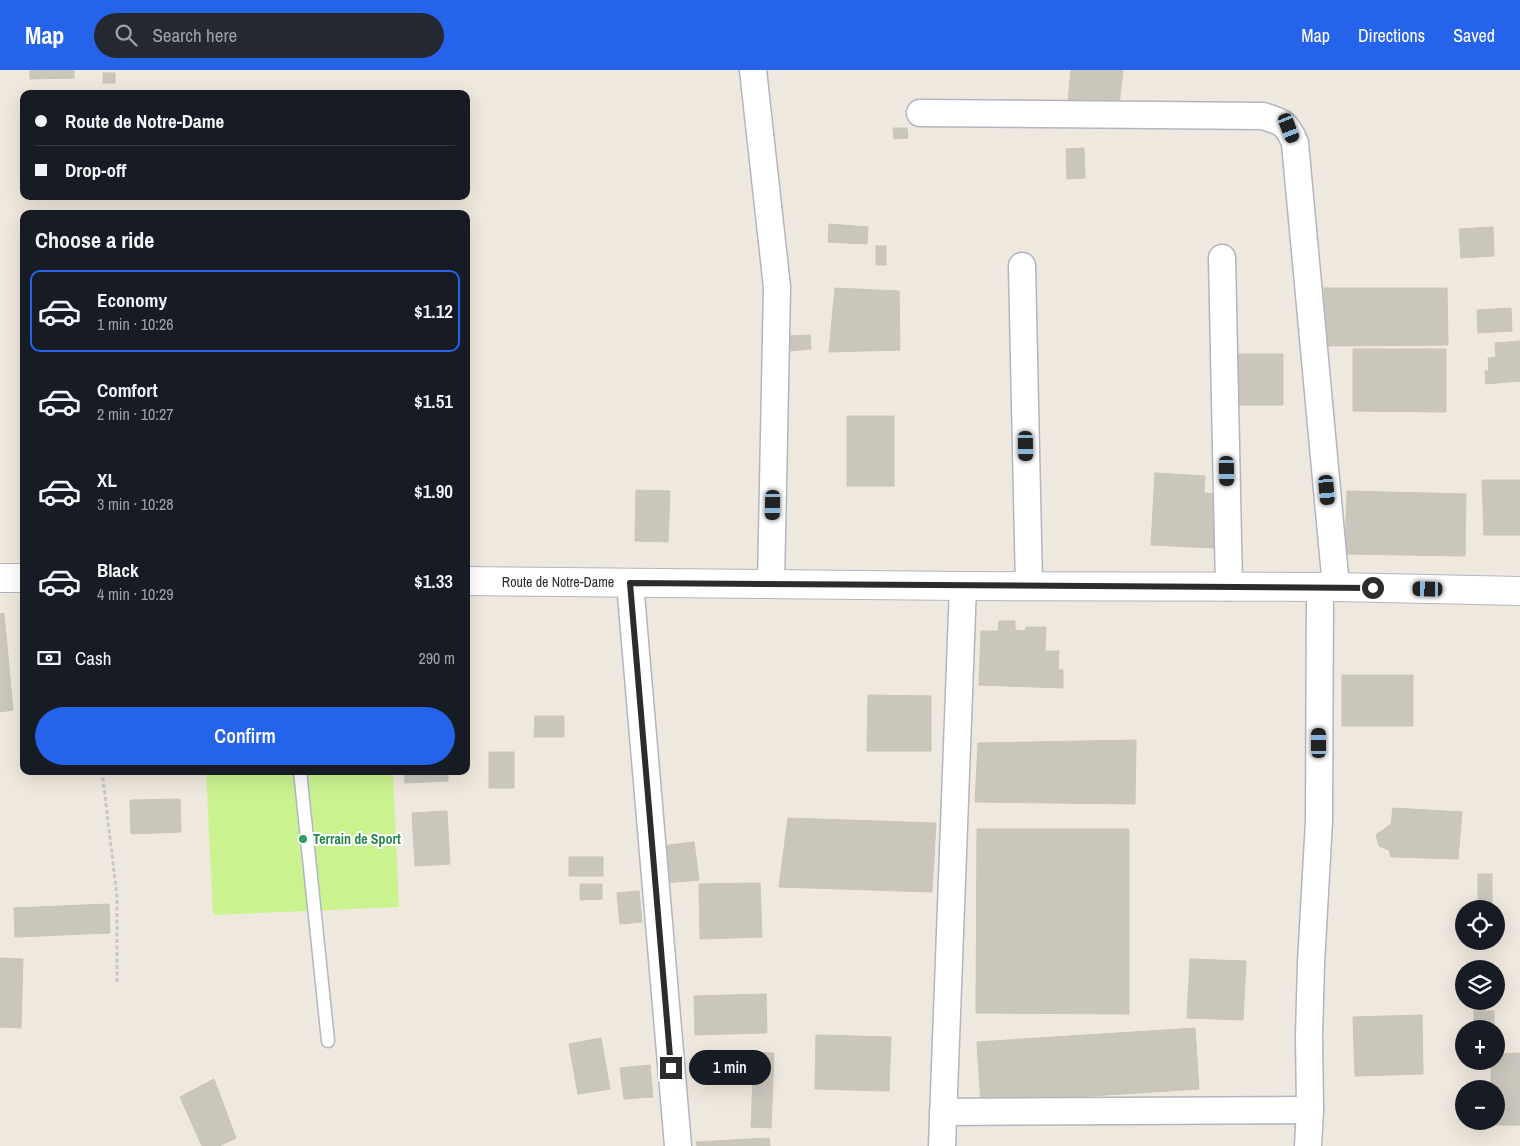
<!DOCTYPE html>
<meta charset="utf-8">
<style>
:root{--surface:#171b24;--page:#242831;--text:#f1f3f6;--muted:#9ea1a6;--line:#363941;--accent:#2563eb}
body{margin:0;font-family:"Archivo Narrow",sans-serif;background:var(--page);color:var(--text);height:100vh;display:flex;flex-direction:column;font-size:19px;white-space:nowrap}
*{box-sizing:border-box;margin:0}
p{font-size:16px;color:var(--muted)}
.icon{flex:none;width:28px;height:28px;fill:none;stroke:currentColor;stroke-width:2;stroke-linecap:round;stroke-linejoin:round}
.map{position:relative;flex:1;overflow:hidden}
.sheet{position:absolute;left:20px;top:140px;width:450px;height:565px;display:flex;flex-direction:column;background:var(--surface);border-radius:10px;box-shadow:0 5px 20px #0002}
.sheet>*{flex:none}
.hud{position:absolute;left:20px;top:20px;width:450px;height:110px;border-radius:10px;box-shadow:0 5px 20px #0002;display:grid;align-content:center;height:110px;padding:0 15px;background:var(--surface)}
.fabs{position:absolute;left:1455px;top:830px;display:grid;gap:10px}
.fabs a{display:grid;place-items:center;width:50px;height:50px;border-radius:50%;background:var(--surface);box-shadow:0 5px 20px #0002;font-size:25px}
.end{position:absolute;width:22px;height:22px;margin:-11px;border:6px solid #2c2c2c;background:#fff;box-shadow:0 0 0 2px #fff}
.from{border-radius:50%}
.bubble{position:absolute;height:35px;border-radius:18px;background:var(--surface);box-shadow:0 5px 20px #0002;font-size:16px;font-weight:600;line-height:35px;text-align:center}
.car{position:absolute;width:15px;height:30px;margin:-15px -8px;border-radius:6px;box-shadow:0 0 4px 1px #0007;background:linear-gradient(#222 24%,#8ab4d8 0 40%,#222 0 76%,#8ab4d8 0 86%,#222 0)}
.hud b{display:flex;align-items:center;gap:18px;height:48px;font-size:19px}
.hud b+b{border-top:1px solid var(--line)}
.hud i{width:12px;height:12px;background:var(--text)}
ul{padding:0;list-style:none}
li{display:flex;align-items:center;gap:15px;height:82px;margin:0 10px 8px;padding:0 5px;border:2px solid transparent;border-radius:10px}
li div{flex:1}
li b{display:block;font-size:19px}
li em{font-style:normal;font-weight:600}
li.current{border-color:var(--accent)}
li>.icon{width:45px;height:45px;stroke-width:1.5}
h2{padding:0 15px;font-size:22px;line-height:60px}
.pay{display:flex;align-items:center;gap:12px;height:55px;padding:0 15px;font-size:19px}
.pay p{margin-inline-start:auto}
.cta{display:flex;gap:10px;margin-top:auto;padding:10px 15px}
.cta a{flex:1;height:58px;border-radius:30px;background:var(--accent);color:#fff;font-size:20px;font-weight:600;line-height:58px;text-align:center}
header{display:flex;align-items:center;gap:30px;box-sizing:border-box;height:70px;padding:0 25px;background:var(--accent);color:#fff}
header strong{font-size:24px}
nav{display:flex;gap:28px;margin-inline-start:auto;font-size:18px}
.search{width:350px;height:45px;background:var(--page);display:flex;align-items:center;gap:12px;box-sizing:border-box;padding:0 18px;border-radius:28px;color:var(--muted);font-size:19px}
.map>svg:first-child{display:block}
</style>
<header>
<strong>Map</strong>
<div class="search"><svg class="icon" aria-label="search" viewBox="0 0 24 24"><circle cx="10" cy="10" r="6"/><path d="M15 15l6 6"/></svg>Search here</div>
<nav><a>Map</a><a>Directions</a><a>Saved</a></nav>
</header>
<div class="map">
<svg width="1520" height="1076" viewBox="0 0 1520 1076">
<rect width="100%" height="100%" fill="#efe8de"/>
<!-- pitch -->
<path fill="#caf390" d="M206,701H393L399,837L213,845Z"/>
<!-- building -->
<g fill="#cac6bc" stroke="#cbc4b7">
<path d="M30,0H74V8L30,9Z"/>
<path d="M1071,0H1123L1119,36L1068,31Z"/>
<rect x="103" y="3" width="12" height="10"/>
<path d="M893,58H907L908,68L894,69Z"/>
<path d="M1084,78L1085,108L1067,109L1066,79Z"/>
<path d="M829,154L868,157L867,174L828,172Z"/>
<path d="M1493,157L1494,186L1461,188L1459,159Z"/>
<rect x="876" y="176" width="10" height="19"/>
<path d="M835,218L899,221L900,280L829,282Z"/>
<path d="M1324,218H1447L1448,275L1325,276Z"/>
<path d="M1511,238L1512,261L1478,263L1477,240Z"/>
<path d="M810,265L811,279L790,281L789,266Z"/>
<path d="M1520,271V311L1486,314L1485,301H1489L1488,288L1496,287L1495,273Z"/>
<path d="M1353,279H1446V342L1353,341Z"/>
<path d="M1237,284H1283V335H1236Z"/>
<rect x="847" y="346" width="47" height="70"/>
<path d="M1155,403L1205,406L1204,423L1217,424L1214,478L1151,475Z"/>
<path d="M1482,410H1520V465H1484Z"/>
<path d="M636,420L670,421L668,472L635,471Z"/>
<path d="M1347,421L1466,424L1465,486L1345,484Z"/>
<path d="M4,543L13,640L0,642V544Z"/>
<path d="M999,551H1015V560L1025,561L1026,557H1046L1045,581H1059L1058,600H1063V618L979,615L981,561H998Z"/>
<rect x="1342" y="605" width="71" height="51"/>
<path d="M868,625L931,626V681H867Z"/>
<path d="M535,646H564V667H534Z"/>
<path d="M1136,670L1135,734L975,732L978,673Z"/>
<rect x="489" y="682" width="25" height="36"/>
<path d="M404,701H448V711L405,713Z"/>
<path d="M180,729L181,762L131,764L130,730Z"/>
<path d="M1393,738L1462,742L1458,789L1391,787L1389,780L1379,776L1376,765L1391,754Z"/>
<path d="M447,741L450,794L415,796L412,743Z"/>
<path d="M788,748L936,753L932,822L779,817Z"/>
<path d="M977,759H1129V944L976,943Z"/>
<path d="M694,772L699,810L666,813L661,776Z"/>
<rect x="569" y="787" width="34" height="19"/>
<rect x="1478" y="804" width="14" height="35"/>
<path d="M760,813L762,867L700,869L699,814Z"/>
<path d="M580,814H602V829L580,830Z"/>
<path d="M639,821L642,852L620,854L617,823Z"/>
<path d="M109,834L110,863L15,867L14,838Z"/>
<path d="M0,888L23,889L21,958L0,957Z"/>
<path d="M1190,889L1246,891L1243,950L1187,948Z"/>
<path d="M766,924L767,963L695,965L694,926Z"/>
<rect x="1474" y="941" width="20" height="18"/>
<path d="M1422,945L1423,1004L1355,1006L1353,947Z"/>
<path d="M1195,958L1199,1019L981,1033L977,972Z"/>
<path d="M816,965L891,967L889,1021L815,1019Z"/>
<path d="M601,968L610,1019L578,1024L569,974Z"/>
<path d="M754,982L774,983L771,1058L751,1057Z"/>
<path d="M1520,983V1055H1491V1051H1496V1019H1491V991H1496V984Z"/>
<path d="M650,995L653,1027L624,1029L620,998Z"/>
<path d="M214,1009L236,1068L219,1076H202L180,1027Z"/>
<path d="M769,1068L770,1076H697L696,1072Z"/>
</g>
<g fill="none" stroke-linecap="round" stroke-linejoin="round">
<!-- service casing -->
<g stroke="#b2b5c1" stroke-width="15">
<path id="service" d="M300,701L328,971"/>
</g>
<!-- minor casing -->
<g stroke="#b2b5c1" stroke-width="29">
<g id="minor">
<path d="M753,0L777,217L771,514"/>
<path d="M920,43L1263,46C1282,52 1287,53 1295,73L1336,517"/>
<path d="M1222,188L1229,517"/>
<path d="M1022,196L1029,516"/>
<path d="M630,513L678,1076"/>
<path d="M943,1042L1310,1040"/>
<path d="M942,1076L963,516"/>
<path d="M1308,1076L1310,1040L1309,966L1311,893L1319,751L1320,517"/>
</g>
</g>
<!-- tertiary casing -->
<g stroke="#b2b5c1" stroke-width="30">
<g id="tertiary">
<path d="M0,508H24"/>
<path d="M466,511L963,516L1336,517L1520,521"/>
</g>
</g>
<!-- path -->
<path stroke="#c8c8c8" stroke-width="3" stroke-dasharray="4 2.5" stroke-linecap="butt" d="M102,701L117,827V913"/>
<!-- service -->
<use href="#service" stroke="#fff" stroke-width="12"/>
<!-- minor -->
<use href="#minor" stroke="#fff" stroke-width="26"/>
<!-- tertiary -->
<use href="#tertiary" stroke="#fff" stroke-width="28"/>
</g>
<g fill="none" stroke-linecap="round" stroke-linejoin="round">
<!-- route -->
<path stroke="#2c2c2c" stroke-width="6" d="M671,998L630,513L1373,518"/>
</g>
<!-- markers -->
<circle fill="#2e9e5b" stroke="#fff" stroke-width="2" cx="303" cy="769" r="5"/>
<g text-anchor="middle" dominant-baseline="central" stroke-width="4" stroke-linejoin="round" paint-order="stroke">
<!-- street labels -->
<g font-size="14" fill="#2c2c2c" stroke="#fff">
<text x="558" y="512">Route de Notre-Dame</text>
</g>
<!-- leisure labels -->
<g font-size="14" font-weight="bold" fill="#27864d" stroke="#fff" text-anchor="start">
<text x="313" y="769">Terrain de Sport</text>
</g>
</g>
</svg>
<div class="fabs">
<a><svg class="icon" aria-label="locate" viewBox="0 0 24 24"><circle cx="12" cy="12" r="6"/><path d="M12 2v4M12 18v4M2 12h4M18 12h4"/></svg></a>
<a><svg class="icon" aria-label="layers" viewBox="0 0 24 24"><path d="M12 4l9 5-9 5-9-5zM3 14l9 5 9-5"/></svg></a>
<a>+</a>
<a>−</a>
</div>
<i class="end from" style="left:1373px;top:518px"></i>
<i class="end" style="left:671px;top:998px"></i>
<div class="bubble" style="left:689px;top:980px;width:82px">1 min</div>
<i class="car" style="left:1289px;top:58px;rotate:159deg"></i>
<i class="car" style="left:1026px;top:376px;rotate:179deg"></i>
<i class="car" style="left:1227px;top:401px;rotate:179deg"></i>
<i class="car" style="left:1327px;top:420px;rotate:175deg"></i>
<i class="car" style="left:773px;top:435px;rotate:181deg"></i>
<i class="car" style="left:1428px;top:519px;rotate:271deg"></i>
<i class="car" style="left:1319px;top:673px;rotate:0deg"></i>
<div class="hud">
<b><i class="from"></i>Route de Notre-Dame</b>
<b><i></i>Drop-off</b>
</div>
<section class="sheet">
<h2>Choose a ride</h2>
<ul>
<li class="current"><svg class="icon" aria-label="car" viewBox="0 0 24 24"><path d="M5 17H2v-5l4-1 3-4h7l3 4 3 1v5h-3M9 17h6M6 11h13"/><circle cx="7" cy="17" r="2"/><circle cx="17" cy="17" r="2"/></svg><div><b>Economy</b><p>1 min · 10:26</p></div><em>$1.12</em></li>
<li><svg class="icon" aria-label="car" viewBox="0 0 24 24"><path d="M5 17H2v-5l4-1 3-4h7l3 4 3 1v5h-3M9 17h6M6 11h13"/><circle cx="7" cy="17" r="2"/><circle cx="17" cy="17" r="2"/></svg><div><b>Comfort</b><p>2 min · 10:27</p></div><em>$1.51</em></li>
<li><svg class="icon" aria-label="car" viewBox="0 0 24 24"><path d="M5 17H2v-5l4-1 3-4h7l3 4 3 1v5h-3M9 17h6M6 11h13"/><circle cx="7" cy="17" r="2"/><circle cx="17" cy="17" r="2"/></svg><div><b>XL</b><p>3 min · 10:28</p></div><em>$1.90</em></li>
<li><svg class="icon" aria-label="car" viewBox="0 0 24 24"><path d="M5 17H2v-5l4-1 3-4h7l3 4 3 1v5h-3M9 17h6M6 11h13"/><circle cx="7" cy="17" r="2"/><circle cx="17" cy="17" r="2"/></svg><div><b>Black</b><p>4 min · 10:29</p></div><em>$1.33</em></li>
</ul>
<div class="pay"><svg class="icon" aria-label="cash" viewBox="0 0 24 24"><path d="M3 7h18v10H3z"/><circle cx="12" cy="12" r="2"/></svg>Cash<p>290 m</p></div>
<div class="cta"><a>Confirm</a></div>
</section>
</div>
